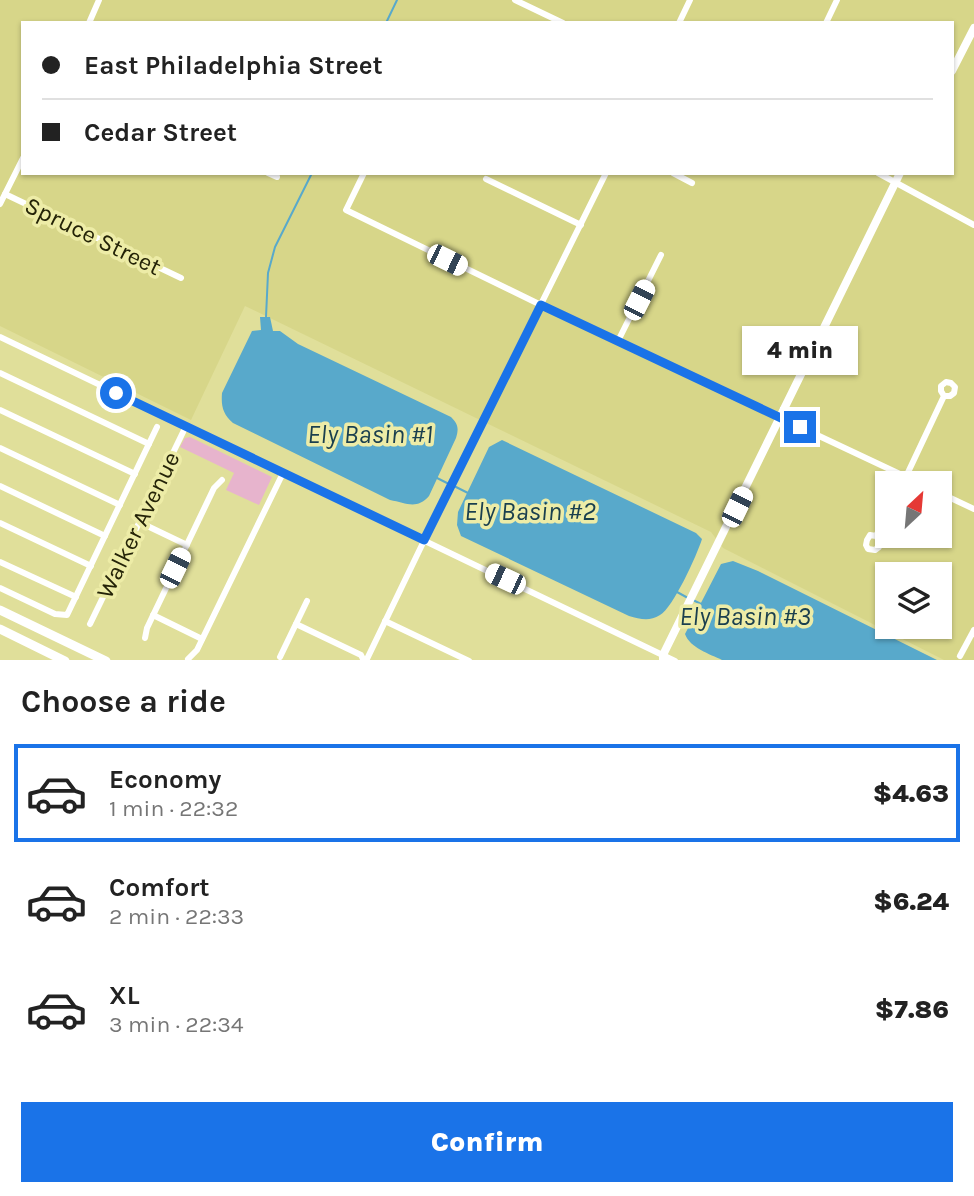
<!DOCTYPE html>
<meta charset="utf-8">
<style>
:root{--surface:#fff;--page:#f2f2f2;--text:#222;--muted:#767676;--line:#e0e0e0;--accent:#1a73e8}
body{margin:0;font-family:Karla,sans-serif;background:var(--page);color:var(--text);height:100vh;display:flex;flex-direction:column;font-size:26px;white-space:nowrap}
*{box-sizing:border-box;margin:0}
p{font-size:23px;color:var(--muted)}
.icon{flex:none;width:38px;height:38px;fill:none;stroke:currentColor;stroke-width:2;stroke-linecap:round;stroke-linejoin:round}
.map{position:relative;height:660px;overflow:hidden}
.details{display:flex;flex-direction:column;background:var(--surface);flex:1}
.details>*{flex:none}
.banner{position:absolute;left:21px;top:21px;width:933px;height:154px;border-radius:0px;box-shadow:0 2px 5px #0004;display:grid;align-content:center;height:154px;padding:0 21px;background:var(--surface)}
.needle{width:46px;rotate:26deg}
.fabs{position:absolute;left:875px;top:471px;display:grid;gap:14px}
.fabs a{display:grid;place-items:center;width:77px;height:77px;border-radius:0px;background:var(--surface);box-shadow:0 2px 5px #0004;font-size:35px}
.end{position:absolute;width:32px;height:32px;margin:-16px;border:9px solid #1a73e8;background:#fff;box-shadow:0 0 0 4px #fff}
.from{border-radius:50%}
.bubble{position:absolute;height:49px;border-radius:0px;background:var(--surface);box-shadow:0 2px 5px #0004;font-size:23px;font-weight:800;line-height:49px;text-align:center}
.car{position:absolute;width:21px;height:42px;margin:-21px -10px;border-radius:9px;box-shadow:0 0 5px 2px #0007;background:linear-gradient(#fff 24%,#345 0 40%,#fff 0 76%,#345 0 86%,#fff 0)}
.banner b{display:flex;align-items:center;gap:24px;height:66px;font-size:26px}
.banner b+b{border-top:2px solid var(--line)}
.banner i{width:18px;height:18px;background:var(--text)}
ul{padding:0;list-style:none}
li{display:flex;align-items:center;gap:21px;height:98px;margin:0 14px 10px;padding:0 7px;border:4px solid transparent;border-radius:0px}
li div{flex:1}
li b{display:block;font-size:26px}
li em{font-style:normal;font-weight:800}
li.active{border-color:var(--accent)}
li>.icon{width:63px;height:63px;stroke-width:1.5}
h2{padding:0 21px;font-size:32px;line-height:84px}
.action{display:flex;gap:14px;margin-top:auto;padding:14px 21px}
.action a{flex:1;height:80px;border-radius:0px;background:var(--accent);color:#fff;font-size:28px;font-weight:800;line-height:80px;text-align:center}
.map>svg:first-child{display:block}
</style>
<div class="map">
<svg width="974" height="661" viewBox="0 0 974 661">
<rect width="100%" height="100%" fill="#e0df9a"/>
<!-- built -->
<path fill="#d7d689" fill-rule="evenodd" d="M0,0H974V660H944L723,548L711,532L245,306L191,420L0,326ZM23,23H952V173H23ZM887,483H940V536H887ZM887,574H940V626H887Z"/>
<!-- green -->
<path fill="#e7b4cd" d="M190,437L272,477L259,505L226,490L234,473L180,447L185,438Z"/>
<!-- water -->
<g fill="#58a9cb">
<path d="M260,317H270L273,331H280L298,344L451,417C458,424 459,428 456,438L429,496C417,510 406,503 390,500L233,423C223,414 221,407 222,393L252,331L261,330Z"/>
<path d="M502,440L696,533L702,539C697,555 673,608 660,615C649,622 640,619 629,616L461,536L457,525L458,512L489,447Z"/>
<path d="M733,561L758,571L937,660H722C710,654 690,648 685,634L721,564Z"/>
</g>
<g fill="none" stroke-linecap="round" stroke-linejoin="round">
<!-- stream -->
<g stroke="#58a9cb" stroke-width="2">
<path d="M386,23L397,0"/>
<path d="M266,317L268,273L275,247L312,173"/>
<path d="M437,478L449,484"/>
<path d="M454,486L468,493"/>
<path d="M677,592L688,598"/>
<path d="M693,600L701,604"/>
</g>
<!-- minor -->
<g stroke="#fff" stroke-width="6">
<path d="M515,0L563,23"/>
<path d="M89,23L99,0"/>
<path d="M679,23L690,0"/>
<path d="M826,23L837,0"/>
<path d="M268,173L277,177"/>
<path d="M364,173L346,210L541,305L919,483"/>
<path d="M673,173L692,183"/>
<path d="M878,173L974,225"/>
<path d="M486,179L581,225"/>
<path d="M5,194L181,278"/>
<path d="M0,204L23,158"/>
<path d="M0,337L675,661"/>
<path d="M618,341L661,255"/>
<path d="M0,373L149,444"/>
<path d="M0,410L135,474"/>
<path d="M0,448L120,505"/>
<path d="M903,483L944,396L941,391V386L946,382L951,383L955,387L954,393L950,396H944"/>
<path d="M0,486L105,536"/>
<path d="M940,493L974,509"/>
<path d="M139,522L187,545"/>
<path d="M0,523L91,566"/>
<path d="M876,536L881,542L879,547L875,550L868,549L866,545L867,540L870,535L876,536L887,514"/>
<path d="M0,562L76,597"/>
<path d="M0,588L55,614L67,615L157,427"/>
<path d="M153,615L202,639"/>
<path d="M385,621L469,661"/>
<path d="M90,624L186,426"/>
<path d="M296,624L361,655L364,661"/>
<path d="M145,638L147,628L214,488L222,480"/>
<path d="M960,656L974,630"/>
<path d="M280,657L307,601"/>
<path d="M188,659L197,650L283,473"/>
<path d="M366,661L434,520L606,173"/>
</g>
<!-- major -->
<g stroke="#fff" stroke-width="8">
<path d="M952,71L974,28"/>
<path d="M663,661V655L900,173"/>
</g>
<!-- highway -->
<g stroke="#fff" stroke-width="9">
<path d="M0,610L106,661"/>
<path d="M0,629L65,661"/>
</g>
</g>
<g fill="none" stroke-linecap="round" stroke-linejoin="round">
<!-- route -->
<path stroke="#1a73e8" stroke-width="9" d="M116,393L424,540L541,305L800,427"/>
</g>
<g text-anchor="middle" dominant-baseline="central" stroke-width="7" stroke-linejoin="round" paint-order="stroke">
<!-- street labels -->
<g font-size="24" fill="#242307" stroke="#edeca7">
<text transform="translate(93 236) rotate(26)">Spruce Street</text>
<text transform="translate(138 525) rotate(-64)">Walker Avenue</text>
</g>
<!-- water labels -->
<g font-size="26" font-style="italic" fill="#1a3f4e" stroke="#edeca7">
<text x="370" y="434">Ely Basin #1</text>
<text x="530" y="511">Ely Basin #2</text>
<text x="745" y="616">Ely Basin #3</text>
</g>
</g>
</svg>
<div class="fabs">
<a><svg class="needle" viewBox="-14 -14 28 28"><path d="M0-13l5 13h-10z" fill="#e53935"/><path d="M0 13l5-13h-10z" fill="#767676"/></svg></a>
<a><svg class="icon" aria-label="layers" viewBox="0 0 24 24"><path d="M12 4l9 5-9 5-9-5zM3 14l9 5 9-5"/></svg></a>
</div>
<i class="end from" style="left:116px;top:393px"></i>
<i class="end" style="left:800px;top:427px"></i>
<div class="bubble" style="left:742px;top:326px;width:116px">4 min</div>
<i class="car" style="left:447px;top:260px;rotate:116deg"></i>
<i class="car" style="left:639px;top:300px;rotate:27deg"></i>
<i class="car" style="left:737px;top:507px;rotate:26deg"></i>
<i class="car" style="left:175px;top:568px;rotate:26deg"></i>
<i class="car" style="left:505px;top:579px;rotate:295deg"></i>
<div class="banner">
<b><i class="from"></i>East Philadelphia Street</b>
<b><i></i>Cedar Street</b>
</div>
</div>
<section class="details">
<h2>Choose a ride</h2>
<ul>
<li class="active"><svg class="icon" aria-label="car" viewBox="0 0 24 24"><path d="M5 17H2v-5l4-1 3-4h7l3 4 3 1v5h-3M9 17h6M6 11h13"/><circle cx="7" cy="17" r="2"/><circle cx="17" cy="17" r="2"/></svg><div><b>Economy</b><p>1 min · 22:32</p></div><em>$4.63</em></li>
<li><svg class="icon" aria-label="car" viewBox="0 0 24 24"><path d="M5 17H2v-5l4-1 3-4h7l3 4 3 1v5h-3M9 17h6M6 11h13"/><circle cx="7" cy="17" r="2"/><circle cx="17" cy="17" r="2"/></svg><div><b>Comfort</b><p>2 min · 22:33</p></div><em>$6.24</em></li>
<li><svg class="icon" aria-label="car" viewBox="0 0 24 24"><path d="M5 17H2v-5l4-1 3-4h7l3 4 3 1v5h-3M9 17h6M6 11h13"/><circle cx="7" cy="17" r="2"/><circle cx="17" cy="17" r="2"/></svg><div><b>XL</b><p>3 min · 22:34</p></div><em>$7.86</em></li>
</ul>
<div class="action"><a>Confirm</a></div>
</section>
